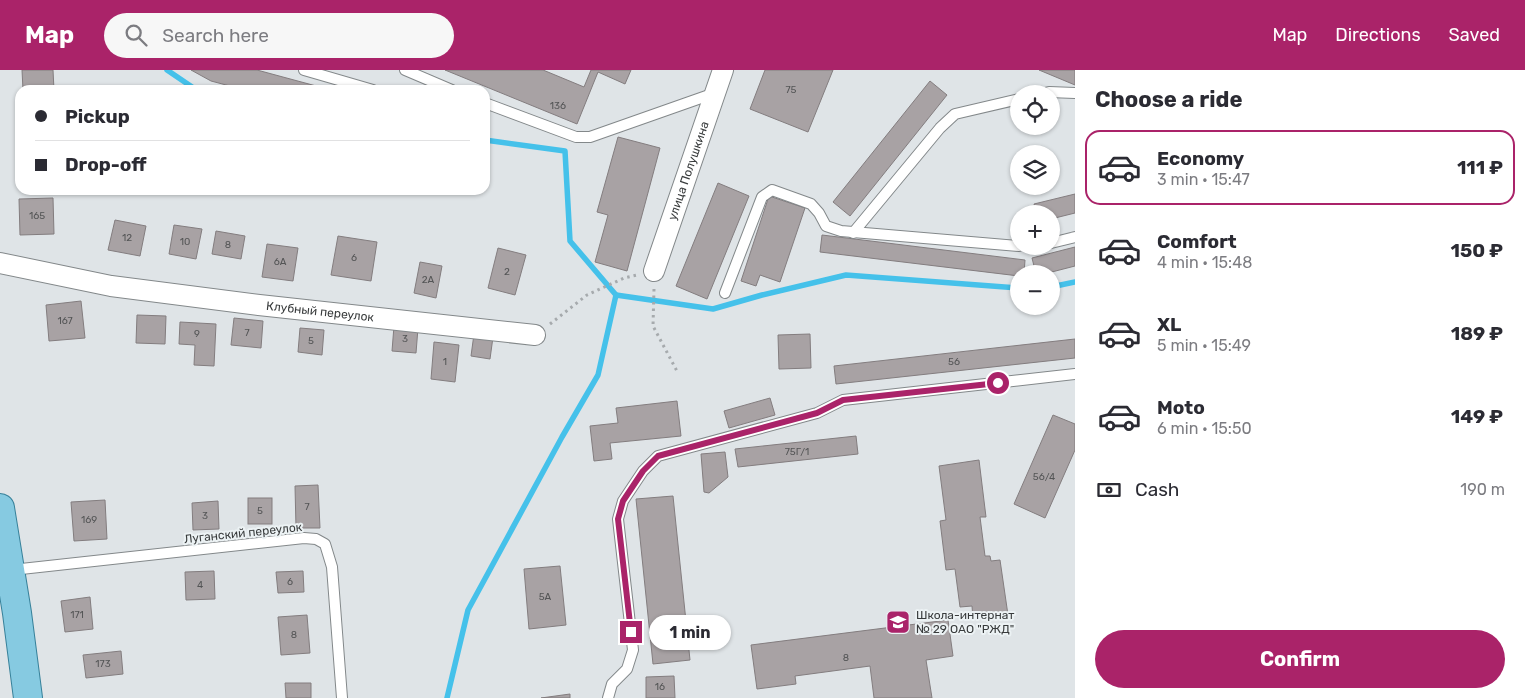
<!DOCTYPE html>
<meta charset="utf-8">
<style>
:root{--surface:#fff;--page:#f7f7f7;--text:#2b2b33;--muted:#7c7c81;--line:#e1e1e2;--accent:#aa2369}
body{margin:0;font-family:Rubik,sans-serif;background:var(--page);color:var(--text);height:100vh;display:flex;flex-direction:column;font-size:19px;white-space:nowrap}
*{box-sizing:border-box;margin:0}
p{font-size:16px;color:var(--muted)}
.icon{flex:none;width:28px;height:28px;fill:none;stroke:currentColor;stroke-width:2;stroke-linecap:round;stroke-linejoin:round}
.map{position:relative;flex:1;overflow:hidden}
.panel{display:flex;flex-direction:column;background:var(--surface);width:450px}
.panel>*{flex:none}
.banner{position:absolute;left:15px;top:15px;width:475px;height:110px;border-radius:15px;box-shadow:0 1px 4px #0004;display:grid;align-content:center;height:110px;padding:0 20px;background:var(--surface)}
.buttons{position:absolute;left:1010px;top:15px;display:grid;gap:10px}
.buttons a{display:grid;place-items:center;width:50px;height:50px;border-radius:50%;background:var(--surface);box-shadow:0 1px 4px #0004;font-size:25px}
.end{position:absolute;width:22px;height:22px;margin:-11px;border:6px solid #aa2369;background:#fff;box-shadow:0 0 0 2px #fff}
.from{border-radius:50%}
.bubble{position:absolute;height:35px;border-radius:18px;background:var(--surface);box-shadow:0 1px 4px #0004;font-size:16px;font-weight:700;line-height:35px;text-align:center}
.banner b{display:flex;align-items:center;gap:18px;height:48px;font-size:19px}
.banner b+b{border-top:1px solid var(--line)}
.banner i{width:12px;height:12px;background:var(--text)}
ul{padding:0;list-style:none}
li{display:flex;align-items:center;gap:15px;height:75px;margin:0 10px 8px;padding:0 10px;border:2px solid transparent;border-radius:15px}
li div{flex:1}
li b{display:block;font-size:19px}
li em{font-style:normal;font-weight:700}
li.active{border-color:var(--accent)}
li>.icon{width:45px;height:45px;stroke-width:1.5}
h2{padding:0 20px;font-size:22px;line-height:60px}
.pay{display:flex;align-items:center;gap:12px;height:55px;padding:0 20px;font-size:19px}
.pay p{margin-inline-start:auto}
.primary-button{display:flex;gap:10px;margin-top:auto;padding:10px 20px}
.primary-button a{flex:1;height:58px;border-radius:30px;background:var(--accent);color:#fff;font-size:20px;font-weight:700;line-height:58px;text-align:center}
header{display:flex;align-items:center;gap:30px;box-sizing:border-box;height:70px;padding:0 25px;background:var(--accent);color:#fff}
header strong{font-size:24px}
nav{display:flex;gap:28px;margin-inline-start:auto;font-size:18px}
.search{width:350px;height:45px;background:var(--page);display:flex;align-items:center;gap:12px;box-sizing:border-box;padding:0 18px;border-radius:28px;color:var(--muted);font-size:19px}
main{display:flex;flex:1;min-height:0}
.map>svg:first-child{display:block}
</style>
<header>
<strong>Map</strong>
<div class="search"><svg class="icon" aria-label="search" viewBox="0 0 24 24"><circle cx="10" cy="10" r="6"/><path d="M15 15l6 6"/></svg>Search here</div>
<nav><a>Map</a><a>Directions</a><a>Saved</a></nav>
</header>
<main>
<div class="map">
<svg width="1075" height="628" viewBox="0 0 1075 628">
<rect width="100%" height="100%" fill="#dfe4e7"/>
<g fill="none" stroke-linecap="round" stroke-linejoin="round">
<!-- stream -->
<g stroke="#45c1ea" stroke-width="5.5">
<path d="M167,0L195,19L199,20"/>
<path d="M485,70L565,81L570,171L616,225"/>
<path d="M1051,217L1075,212"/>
<path d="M447,628L468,540L562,367L598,305L616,225L713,239L762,225L846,205L1019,218"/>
</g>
</g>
<!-- building -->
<g fill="#a8a2a4" stroke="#837d7f">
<path d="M22,0H53L54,20H23Z"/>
<path d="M191,0H257L331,20H245L211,11Z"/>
<path d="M445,0H543L584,17L591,0H631L625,14L598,2L577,54Z"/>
<path d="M765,0H833L808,62L750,39Z"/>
<path d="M1039,0H1075V15Z"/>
<path d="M930,11L947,25L850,146L833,132Z"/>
<path d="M618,67L660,78L627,201L595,192L608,145L597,142Z"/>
<path d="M718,113L749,126L707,229L676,216Z"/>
<path d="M1075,124V143L1051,149V144H1037L1034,134Z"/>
<path d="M769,126L805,138L780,212L760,205L756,216L741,211Z"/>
<path d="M53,128L54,164L20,165L19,129Z"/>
<path d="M115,150L146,156L140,186L108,180Z"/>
<path d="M174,155L202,159L196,189L169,184Z"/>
<path d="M216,161L245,166L241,189L212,184Z"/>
<path d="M822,165L1025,190L1024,204H1019V206L820,182Z"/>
<path d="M338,166L377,172L371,211L331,205Z"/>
<path d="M267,174L298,178L293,211L262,207Z"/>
<path d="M1075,177V196L1044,204H1036L1032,188Z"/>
<path d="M498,178L526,185L515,225L488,218Z"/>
<path d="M420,192L442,196L436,228L414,223Z"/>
<path d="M81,231L85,268L49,271L46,235Z"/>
<path d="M137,245L166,246L165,274L136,273Z"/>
<path d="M234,248L263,251L261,278L231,275Z"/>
<path d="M180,252L216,254L214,296L194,295L195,275L179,274Z"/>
<path d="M394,256L418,258L416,283L392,281Z"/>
<path d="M300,258L324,260L322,285L298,282Z"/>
<path d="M474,264L493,267L490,289L471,286Z"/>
<path d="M810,264L811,298L779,299L778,265Z"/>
<path d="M1075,269V288L836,314L834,296Z"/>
<path d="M434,272L459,275L455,312L431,309Z"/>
<path d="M770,328L775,345L729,358L724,341Z"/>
<path d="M677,331L681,366L610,373L612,389L594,391L590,356L618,353L616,338Z"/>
<path d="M1053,345L1075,354V380L1045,448L1014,434Z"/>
<path d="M856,366L858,384L738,397L735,379Z"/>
<path d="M725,382L728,407L709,423L704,422L701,384Z"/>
<path d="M979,390L986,447H980L985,486H990L991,491L1000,490L1008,545L973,549L972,536L960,537L955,499L946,500L940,451L946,450L939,396Z"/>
<path d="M318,415L320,458H296L295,416Z"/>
<path d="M673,426L690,590L653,594L636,429Z"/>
<rect x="248" y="428" width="24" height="26"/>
<path d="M105,430L107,469L74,471L71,432Z"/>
<path d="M218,431L219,459L193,460L192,433Z"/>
<path d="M560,496L566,555L529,559L524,499Z"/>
<path d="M214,501L215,529L186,530L185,502Z"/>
<path d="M303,501L304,522L278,523L276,502Z"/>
<path d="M90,527L93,559L65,562L61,531Z"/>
<path d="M307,545L310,583L281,585L278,547Z"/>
<path d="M948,550L953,586L926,590L932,628H874L870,596L795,606L796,614L757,619L751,575Z"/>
<path d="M121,581L123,604L86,608L83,585Z"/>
<path d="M674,606L675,628H646V607Z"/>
<path d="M285,613H311V628H286Z"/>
<path d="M570,624V628H541Z"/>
</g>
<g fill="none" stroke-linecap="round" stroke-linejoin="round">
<!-- service casing -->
<g stroke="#83888a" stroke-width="12">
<g id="service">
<path d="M304,0L373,20"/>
<path d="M405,0L452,20"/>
<path d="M1041,24L1049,22L1075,23"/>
<path d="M485,33L576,67H590L715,23"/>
<path d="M853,163L940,58L955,44L1019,29"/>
<path d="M1051,173L1075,167"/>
<path d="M725,223L762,127L772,120L811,134L819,143L826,156L841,161L1019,176"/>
<path d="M12,500L304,468L316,469L325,474L332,497L342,628"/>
<path d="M608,628L612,614L627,599L633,580L618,449L623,431L643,401L658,386L817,343L843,330L1075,304"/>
</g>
</g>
<!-- minor casing -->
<g stroke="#83888a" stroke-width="22">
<g id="minor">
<path id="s1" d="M0,193L111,216L259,235L535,265"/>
<path id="s2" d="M654,201L723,0"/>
</g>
</g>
<!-- primary casing -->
<g stroke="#37819a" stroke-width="30">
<path id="primary" d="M0,438L17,543L28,628"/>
</g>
<!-- path -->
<g stroke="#a6aaad" stroke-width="3" stroke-dasharray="2.5 4" stroke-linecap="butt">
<path d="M654,219L653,256L678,303"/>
<path d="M550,254L587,225L624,208L637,205"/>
</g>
<!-- service -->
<use href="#service" stroke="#fff" stroke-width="10"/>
<!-- minor -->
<use href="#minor" stroke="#fff" stroke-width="20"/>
<!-- primary -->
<use href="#primary" stroke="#86cae1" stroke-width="28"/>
</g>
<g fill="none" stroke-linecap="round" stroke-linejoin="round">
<!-- route -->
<path stroke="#aa2369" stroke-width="6" d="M631,562L618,449L623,431L643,401L658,386L817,343L843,330L998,313"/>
</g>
<!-- icons -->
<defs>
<g id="school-square" transform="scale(1.25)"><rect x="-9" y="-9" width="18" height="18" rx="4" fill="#aa2369" stroke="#ecf2f4"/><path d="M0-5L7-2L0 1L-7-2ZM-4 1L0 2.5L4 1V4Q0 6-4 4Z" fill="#fff"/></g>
</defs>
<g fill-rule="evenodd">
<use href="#school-square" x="898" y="552"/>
</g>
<g text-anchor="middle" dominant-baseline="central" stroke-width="4" stroke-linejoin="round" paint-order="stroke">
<!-- number labels -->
<g font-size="10" fill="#545556">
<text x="791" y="20">75</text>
<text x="558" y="36">136</text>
<text x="37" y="146">165</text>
<text x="127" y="168">12</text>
<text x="185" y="172">10</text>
<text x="228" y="175">8</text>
<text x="354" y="188">6</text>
<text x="280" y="192">6А</text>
<text x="507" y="202">2</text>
<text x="428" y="210">2А</text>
<text x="65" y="251">167</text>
<text x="247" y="263">7</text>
<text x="197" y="264">9</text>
<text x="405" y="269">3</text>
<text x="311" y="271">5</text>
<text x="445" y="292">1</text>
<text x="954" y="292">56</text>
<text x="797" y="382">75Г/1</text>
<text x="1044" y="407">56/4</text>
<text x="307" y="437">7</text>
<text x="260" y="441">5</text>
<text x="205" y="446">3</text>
<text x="89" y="450">169</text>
<text x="290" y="512">6</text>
<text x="200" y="515">4</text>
<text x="545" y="527">5А</text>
<text x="77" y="545">171</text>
<text x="294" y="565">8</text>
<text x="846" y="588">8</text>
<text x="103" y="594">173</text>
<text x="660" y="617">16</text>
</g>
<!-- street labels -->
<g font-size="12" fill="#383b3c" stroke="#ecf2f4">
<text stroke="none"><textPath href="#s2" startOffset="106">улица Полушкина</textPath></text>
<text stroke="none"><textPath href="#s1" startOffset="324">Клубный переулок</textPath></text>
<text transform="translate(243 463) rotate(-6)">Луганский переулок</text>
</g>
<!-- poi labels -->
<g font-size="12" fill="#383b3c" stroke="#ecf2f4" text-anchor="start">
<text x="916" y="545">Школа-интернат<tspan x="916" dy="14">№ 29 ОАО "РЖД"</tspan></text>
</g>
</g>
</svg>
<div class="buttons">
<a><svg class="icon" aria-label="locate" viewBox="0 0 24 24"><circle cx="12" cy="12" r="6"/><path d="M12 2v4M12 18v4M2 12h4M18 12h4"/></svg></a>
<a><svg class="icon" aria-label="layers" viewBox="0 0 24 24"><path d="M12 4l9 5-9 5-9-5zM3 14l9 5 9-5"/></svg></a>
<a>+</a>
<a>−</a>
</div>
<i class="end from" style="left:998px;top:313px"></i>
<i class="end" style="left:631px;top:562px"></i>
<div class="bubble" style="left:649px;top:545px;width:82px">1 min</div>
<div class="banner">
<b><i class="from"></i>Pickup</b>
<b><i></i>Drop-off</b>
</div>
</div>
<section class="panel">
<h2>Choose a ride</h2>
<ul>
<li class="active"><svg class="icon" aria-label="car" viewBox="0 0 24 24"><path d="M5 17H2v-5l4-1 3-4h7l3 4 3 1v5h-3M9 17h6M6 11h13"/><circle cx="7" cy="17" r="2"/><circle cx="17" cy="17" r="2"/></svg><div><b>Economy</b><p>3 min · 15:47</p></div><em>111 ₽</em></li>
<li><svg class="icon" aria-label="car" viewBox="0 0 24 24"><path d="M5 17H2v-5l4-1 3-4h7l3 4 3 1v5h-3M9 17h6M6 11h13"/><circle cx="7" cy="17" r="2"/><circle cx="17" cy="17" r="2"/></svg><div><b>Comfort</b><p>4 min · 15:48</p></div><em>150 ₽</em></li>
<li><svg class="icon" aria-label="car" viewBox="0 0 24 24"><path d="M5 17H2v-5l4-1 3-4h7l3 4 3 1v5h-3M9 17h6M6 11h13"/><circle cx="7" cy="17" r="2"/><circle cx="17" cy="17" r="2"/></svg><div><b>XL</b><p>5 min · 15:49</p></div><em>189 ₽</em></li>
<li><svg class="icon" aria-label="car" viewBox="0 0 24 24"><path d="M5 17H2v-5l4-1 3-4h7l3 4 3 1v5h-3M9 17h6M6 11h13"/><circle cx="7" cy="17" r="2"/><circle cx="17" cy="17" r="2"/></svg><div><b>Moto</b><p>6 min · 15:50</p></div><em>149 ₽</em></li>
</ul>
<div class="pay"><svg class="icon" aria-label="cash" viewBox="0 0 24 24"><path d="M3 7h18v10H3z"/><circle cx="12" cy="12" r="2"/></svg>Cash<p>190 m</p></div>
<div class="primary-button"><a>Confirm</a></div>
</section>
</main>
